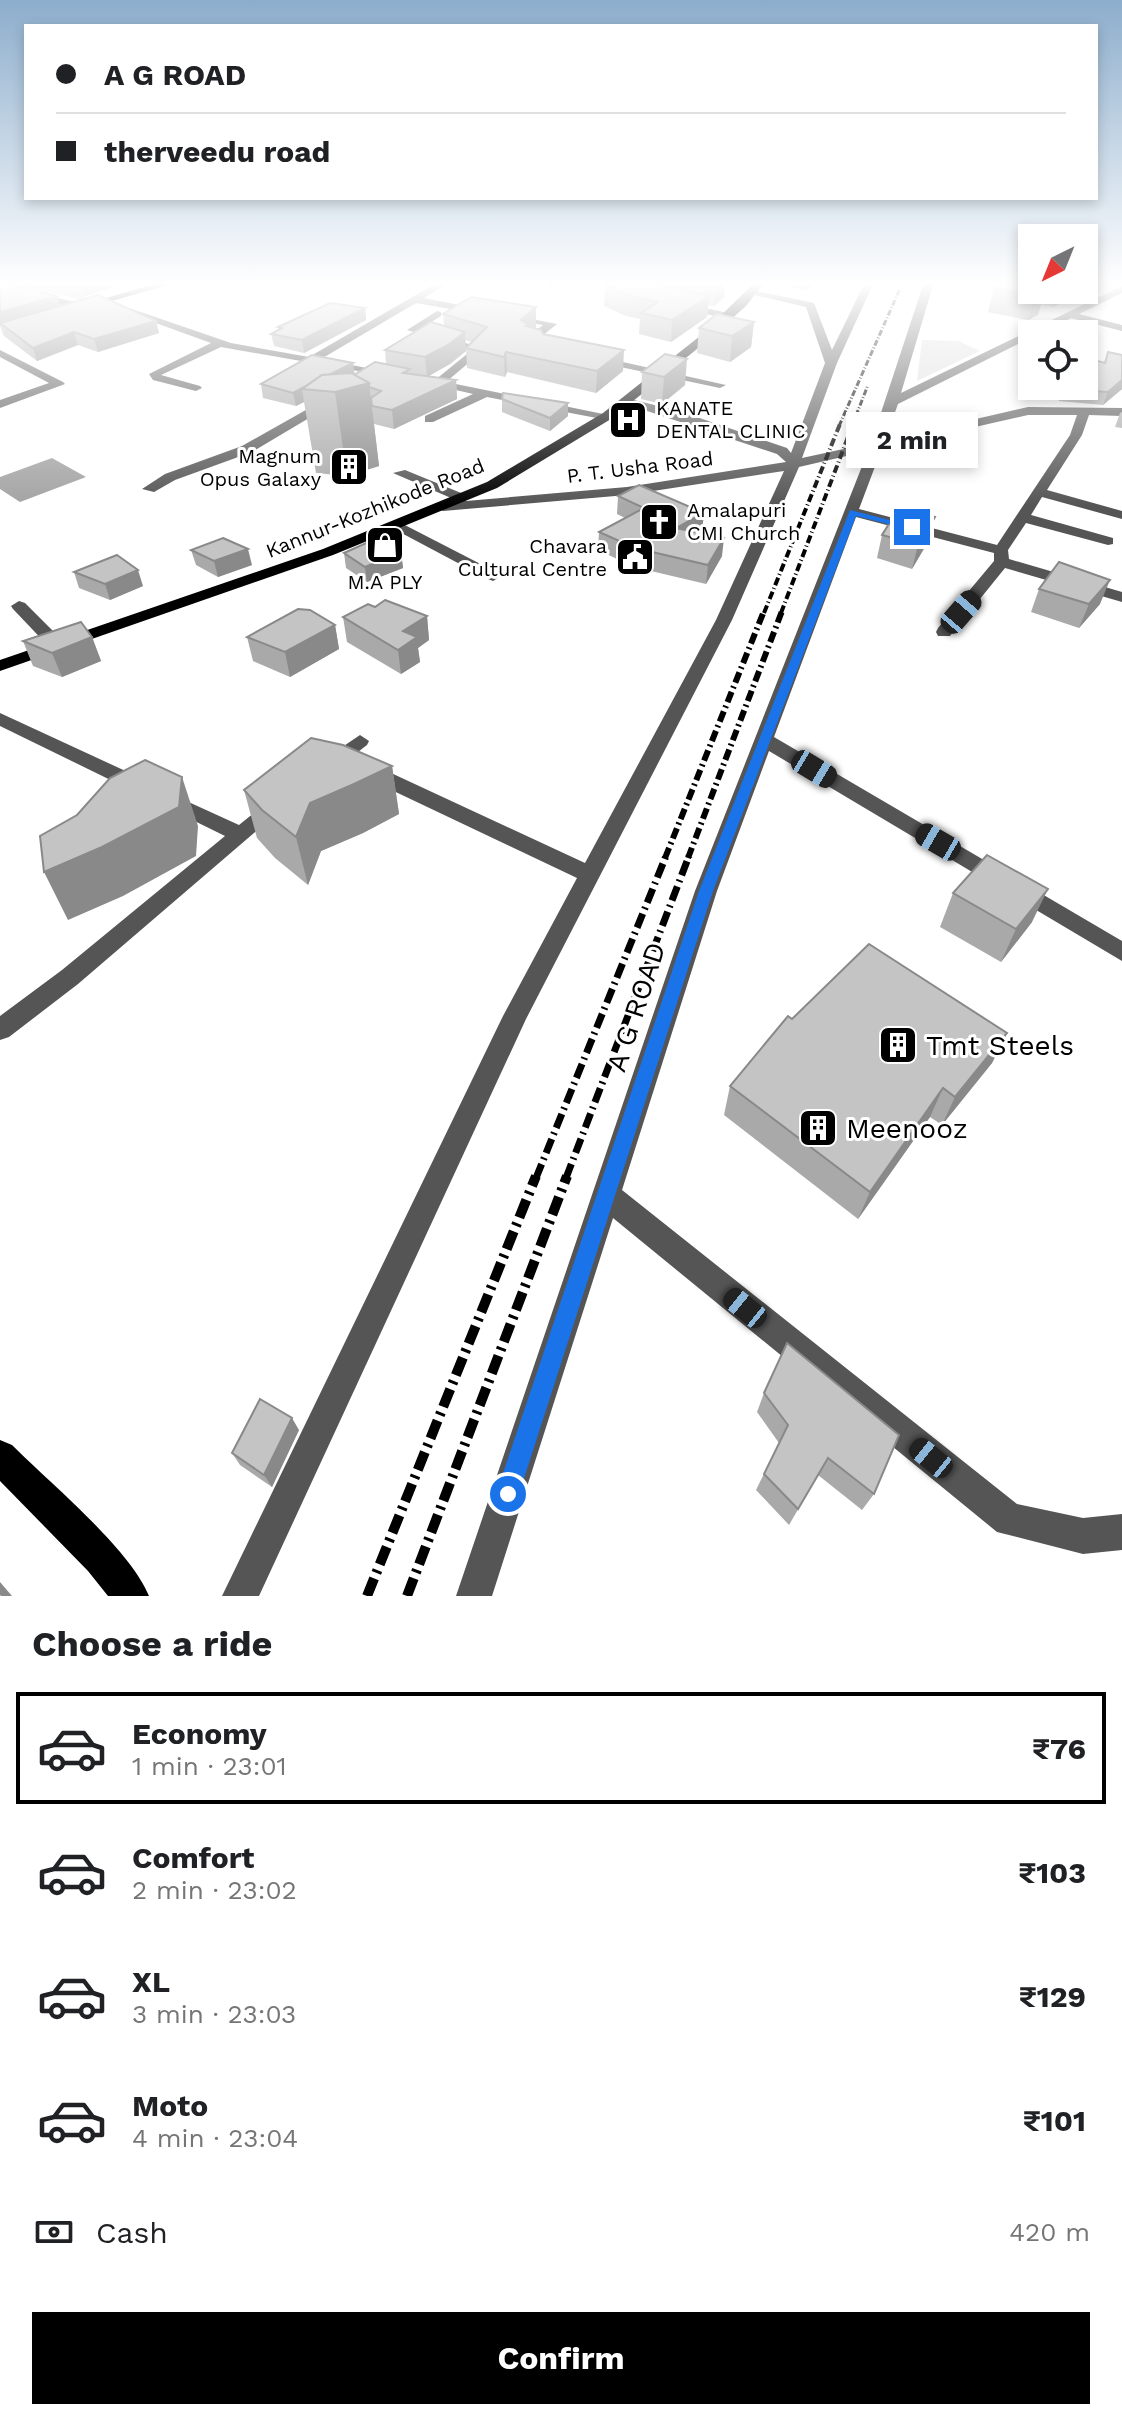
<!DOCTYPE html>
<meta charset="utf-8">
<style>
:root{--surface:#fff;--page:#f2f2f2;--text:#202124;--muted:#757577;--line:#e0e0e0;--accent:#000}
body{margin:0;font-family:"Work Sans",sans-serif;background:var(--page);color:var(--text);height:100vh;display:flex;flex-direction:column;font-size:30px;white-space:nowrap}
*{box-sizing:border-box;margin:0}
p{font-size:26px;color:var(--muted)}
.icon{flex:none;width:44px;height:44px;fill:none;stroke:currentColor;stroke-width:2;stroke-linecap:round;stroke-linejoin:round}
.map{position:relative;height:1596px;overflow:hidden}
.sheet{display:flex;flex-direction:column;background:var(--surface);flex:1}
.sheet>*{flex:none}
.banner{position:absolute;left:24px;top:24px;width:1074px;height:176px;border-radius:0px;box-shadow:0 4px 12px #0003;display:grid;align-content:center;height:176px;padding:0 32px;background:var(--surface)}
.needle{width:52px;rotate:223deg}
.fabs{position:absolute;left:1018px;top:224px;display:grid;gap:16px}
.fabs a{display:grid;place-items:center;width:80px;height:80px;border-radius:0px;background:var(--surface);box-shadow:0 4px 12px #0003;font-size:40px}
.end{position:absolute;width:36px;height:36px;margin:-18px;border:10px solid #1a73e8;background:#fff;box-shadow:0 0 0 4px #fff}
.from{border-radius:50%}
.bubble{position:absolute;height:56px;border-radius:0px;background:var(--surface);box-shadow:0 4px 12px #0003;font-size:26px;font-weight:700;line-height:56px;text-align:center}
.car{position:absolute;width:24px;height:48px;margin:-24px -12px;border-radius:10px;box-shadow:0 0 6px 2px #0007;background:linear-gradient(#222 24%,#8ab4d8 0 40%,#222 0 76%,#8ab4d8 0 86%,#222 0)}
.banner b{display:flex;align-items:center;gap:28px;height:76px;font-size:30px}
.banner b+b{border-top:2px solid var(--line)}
.banner i{width:20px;height:20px;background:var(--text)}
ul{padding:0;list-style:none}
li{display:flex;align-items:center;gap:24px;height:112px;margin:0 16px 12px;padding:0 16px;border:4px solid transparent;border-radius:0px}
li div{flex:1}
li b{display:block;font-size:30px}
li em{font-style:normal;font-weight:700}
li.active{border-color:var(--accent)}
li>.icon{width:72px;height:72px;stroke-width:1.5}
h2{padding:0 32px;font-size:36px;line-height:96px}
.pay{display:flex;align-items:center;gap:20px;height:88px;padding:0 32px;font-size:30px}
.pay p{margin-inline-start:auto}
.action{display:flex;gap:16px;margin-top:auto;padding:16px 32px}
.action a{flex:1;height:92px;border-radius:0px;background:var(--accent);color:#fff;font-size:32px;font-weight:700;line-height:92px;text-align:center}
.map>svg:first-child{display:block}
</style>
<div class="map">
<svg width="1122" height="1596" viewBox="0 0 1122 1596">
<rect width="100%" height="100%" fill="#fff"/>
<!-- green -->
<path fill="#dcdcdc" d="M922,340L958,341L980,351L917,381Z"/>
<!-- water -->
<path fill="#a3a3a3" d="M52,458L86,477L20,502L0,489V477Z"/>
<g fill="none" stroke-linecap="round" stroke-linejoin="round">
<!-- minor -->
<g fill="#555" fill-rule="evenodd">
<path d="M438,282H450L424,298L557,324L538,339L542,342L537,345L524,340L543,325L416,303L321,359L392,373V377L221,347L161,375L200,386L202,388L196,391L153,380L149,374L211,343L120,310L129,308L231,343L309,357Z"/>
<path d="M550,282H564L547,288Z"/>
<path d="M865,282H874L837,363L802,458L871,443L924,282H934L901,393L1122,286V293L1079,314L1122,325V331L1071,318L1039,334H1032V337L898,404L885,440L1028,407L1122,408V416L1089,415L1082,435L1047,490L1122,511V519L1042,497L1031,515L1113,538V544L1108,545L1026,523L1008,550L1009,559L1122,592V602L1005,568L950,636H938L936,632L938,628L994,561V553L856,517L774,737L1122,941V961L769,751L717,891L622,1190L1017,1504L1083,1518L1122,1514V1550L1083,1554L997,1532L613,1218L492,1596H456L695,891L868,451L799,467L732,620L526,1019L259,1596H222L503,1016L577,878L362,776L359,771L362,766H376L585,863L716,620L784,471L627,495L443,511L436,507L438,504L458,501L393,473L405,470L466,495V501L627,487L786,462L777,454L620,402L626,398L679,411L787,448L791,453L825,363L806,307L746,293L751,290L814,303L832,350ZM1028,415H1077L1070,435L997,545L859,509L882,448Z"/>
<path d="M0,283L86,305L87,307L82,310L0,289Z"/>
<path d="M682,303L733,314L734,316L729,319L678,308Z"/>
<path d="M437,311L441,312V316L420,329L485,349L446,382L613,416L607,420L487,397L433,422H425V416L473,394L426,383L435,380L472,350L407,330Z"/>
<path d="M0,350L63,382L65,384L0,408V400L49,383L0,357Z"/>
<path d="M596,356L726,385L720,388L592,361V357Z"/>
<path d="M327,398L333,402L331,405L252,452L175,480L154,492L142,489L165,474L242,446Z"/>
<path d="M397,521L498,573L501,576L493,581L488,579L392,528L390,525Z"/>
<path d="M19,601L25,603L64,642L66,646L64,650H52L13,609L11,606Z"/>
<path d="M0,713L145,780L148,785L138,792L131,790L0,726Z"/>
<path d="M360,735L369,741L367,745L337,768H323L320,764L323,760Z"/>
<path d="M171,794L239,825L266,803H280L283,808L78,984L9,1037L0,1040V1016L62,970L225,836L164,806L161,801Z"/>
</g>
<!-- major -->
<g fill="#000" fill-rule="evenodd">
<path d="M161,282H178L84,309L79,306Z"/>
<path d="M755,282H765L746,306L708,340L611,419L497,488L333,555L0,671V660L323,549L487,482L603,413L700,336Z"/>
<path d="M0,1440L12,1445C50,1483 130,1549 149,1596H108L88,1571L0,1481Z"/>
</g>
<!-- rail-far4 -->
<g stroke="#000" stroke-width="3" stroke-dasharray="6 2 1 2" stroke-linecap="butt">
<path d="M839,426L903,282"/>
<path d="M852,426L868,385"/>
</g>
<!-- rail-far3 -->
<g stroke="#000" stroke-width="4" stroke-dasharray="8 3 1 3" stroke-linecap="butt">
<path d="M764,613L840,424"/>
<path d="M781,613L853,424"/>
</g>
<!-- rail-far2 -->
<g stroke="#000" stroke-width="6" stroke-dasharray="11 4 2 4" stroke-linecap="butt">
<path d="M665,858L764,611"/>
<path d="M688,858L782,611"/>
</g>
<!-- rail-far1 -->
<g stroke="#000" stroke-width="7" stroke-dasharray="15 5 2 5" stroke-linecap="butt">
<path d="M536,1178L666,856"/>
<path d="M566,1178L689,856"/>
</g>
<!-- rail -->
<g stroke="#000" stroke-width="10" stroke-dasharray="19 6 3 6" stroke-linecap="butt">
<path d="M367,1596L536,1176"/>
<path d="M407,1596L567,1176"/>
</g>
</g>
<!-- wall -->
<g fill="#a9a9a9">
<path d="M0,282L60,306L83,300L15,284L14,282H128L85,296L86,299L156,321L159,333L98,352L78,345L37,361L4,336L0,326Z"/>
<path d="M670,282H725L724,297L714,306L708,305L707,317L671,342L639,334L640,319L626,316L604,306L605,285L669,287Z"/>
<path d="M782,282H818L806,291L782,285Z"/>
<path d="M1003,282H1032V290H1083L1053,307L1041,304L1038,315L1028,320L988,312L994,288Z"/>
<path d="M536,307V327L534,328L543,334L623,371L596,393L507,372L505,377L467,368L466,348L472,342L465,340L466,351L450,364L427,377L456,380L457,399L394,429L374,424L379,466L347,476L316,473L304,402L296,406L263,398L261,384L354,375L386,364L385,350L444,326L443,314Z"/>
<path d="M365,308L366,320L304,353L274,346L271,334L278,330V327Z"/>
<path d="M754,322L751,347L730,362L697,353L699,328Z"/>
<path d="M1108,352L1122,355V389L1103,405L1059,401L1058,386H1084L1104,363Z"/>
<path d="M665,354L685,385L662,404L641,399L642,372Z"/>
<path d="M502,399L568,416L550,431L502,412Z"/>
<path d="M1122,412V428L1115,427L1120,413Z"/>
<path d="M618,496L704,513L702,531L699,533L722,556L706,584L634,567L598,550L599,532L625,518L617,514Z"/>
<path d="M882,535L929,540L912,569L877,558Z"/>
<path d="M191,550L252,565L218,577L196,565Z"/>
<path d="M401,552L403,568L367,582L346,568L344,553Z"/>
<path d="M74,572L143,586L110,600L79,588Z"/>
<path d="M1039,589L1100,604L1079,628L1031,612Z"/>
<path d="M375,607L427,616L429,640L418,648L420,662L401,674L347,642L343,617Z"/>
<path d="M335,625L339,649L290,677L253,661L247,637Z"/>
<path d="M92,637L101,661L62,677L33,666L23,641Z"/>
<path d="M392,766L399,814L363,833L321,851L308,885L275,858L257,838L244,790Z"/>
<path d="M953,893L1032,922L1001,962L940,927Z"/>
<path d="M792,1019L1007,1033L992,1063L942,1125L930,1117L858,1219L724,1115L730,1086Z"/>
<path d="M764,1393L874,1494L862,1510L818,1475L789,1525L756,1490L779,1443L757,1412Z"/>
<path d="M299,1430L272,1487L240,1465L232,1453Z"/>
</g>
<!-- shaded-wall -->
<g fill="#898989">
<path d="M128,282L85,296L82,286L75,283Z"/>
<path d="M722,282H725L724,297L714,306L716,289Z"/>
<path d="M807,282H818L806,291Z"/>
<path d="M1084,282H1097L1084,289Z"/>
<path d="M1058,290H1083L1053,307Z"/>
<path d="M1045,291L1038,315L1028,320L1035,296Z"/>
<path d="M57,296L61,308L0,323V326V312Z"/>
<path d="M709,296L707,317L671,342L672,320Z"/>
<path d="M536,307V327L529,333L521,320Z"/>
<path d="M365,308L366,320L304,353L302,340Z"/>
<path d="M156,321L159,333L98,352L94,339Z"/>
<path d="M754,322L751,347L730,362L732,336Z"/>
<path d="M74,332L78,345L37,361L33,348Z"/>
<path d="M465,332L466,351L450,364L427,377L425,357Z"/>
<path d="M624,350L623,371L596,393L597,371Z"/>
<path d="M506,352L507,372L505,377L504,357Z"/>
<path d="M687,359L685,385L662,404L664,377Z"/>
<path d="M353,363L355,376L302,389L304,402L296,406L293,393Z"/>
<path d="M456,380L457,399L394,429L392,410Z"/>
<path d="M1122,380V389L1103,405L1108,392Z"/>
<path d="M369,383L379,466L347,476L335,392Z"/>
<path d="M568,403V416L550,431V418Z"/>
<path d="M704,513L702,531L674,547L676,528Z"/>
<path d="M935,517L929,540L912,569L918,545Z"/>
<path d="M724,538L722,556L706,584L708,565Z"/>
<path d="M248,549L252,565L218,577L214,561Z"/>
<path d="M401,552L403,568L367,582L365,567Z"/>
<path d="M138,570L143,586L110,600L105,584Z"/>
<path d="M1110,580L1100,604L1079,628L1089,604Z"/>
<path d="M427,616L429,640L418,648L420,662L401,674L398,650L403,631Z"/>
<path d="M335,625L339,649L290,677L285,652Z"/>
<path d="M92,637L101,661L62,677L52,653Z"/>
<path d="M392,766L399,814L363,833L321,851L308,885L296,837L310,803Z"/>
<path d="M182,777L198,826L196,856L123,896L68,920L44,872Z"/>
<path d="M1048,889L1032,922L1001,962L1016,929Z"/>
<path d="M1007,1033L992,1063L942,1125L955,1097Z"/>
<path d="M943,1088L930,1117L858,1219L870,1192Z"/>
<path d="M292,1418L299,1430L272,1487L264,1475Z"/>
<path d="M0,1582L12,1596H1L0,1595Z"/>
</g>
<!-- building -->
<g fill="#c4c4c4" stroke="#898989" stroke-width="2">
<path d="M0,282H4L57,296L0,312Z"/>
<path d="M613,282H648L709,296L672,320L641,313L658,302L627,295L605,285Z"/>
<path d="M688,282H722L716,289Z"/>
<path d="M1004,282L1032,288V290L1045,291L1035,296L994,288Z"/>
<path d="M98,295L156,321L94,339L74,332L33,348L0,323Z"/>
<path d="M471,297L536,307L521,320L529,325L526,326L541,330L543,334L624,350L597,371L506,352L504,357L466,348L487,327L443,314Z"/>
<path d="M330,303L365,308L302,340L271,334L282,328L278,327Z"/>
<path d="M717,314L754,322L732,336L699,328Z"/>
<path d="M431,322L465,332L448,345L425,357L385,350Z"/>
<path d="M1108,352L1122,355V380L1108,392L1063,389V386H1084V357L1105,363Z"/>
<path d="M665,354L687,359L664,377L642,372Z"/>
<path d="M312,355L353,363L329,375H322L306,386L293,393L261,384Z"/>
<path d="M375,362L410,369L403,373L456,380L392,410L372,406L371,398L381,391L369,387V383L354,375Z"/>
<path d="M351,373L369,383L335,392L302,389L322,375Z"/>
<path d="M503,393L568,403L550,418L502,399Z"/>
<path d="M639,485L704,513L676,528L724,538L708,565L635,548L599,532L644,508L618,496Z"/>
<path d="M899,508L935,517L918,545L882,535Z"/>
<path d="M223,538L248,549L214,561L191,550Z"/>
<path d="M375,539L401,552L365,567L344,553Z"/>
<path d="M117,555L138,570L105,584L74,572Z"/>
<path d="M1059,562L1110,580L1089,604L1039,589Z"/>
<path d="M385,600L427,616L403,631L417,637L398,650L343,617L368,604L375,607Z"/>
<path d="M298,609L310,610L335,625L285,652L247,637Z"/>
<path d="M81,622L92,637L52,653L23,641Z"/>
<path d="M311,738L343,745L392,766L354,784L310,803L296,837L262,810L244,790Z"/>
<path d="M145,760L182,777L179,807L102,847L44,872L40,836L77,815L110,778Z"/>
<path d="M987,855L1048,889L1016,929L953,893Z"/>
<path d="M869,944L1007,1033L955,1097L943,1088L870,1192L730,1086L788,1016L792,1019Z"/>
<path d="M787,1343L899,1435L874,1494L828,1458L798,1509L764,1474L788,1425L764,1393Z"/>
<path d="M260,1399L292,1418L264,1475L232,1453Z"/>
</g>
<!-- sky -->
<linearGradient id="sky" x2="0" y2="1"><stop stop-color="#8cadcc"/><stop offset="0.56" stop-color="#fff"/><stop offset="1" stop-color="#fff" stop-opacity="0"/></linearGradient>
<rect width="1122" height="506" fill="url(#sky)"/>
<!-- route -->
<path fill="#1a73e8" d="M850,510L917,527L912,530L856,516L713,891L519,1494L515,1501L508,1505L500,1501L496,1494L699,891Z"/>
<!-- icons -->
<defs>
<g id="hospital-square" transform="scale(2)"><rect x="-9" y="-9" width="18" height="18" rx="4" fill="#000" stroke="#fff"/><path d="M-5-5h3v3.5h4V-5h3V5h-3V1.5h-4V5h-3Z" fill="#fff"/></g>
<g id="building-square" transform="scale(2)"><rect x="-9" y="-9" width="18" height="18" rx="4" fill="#000" stroke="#fff"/><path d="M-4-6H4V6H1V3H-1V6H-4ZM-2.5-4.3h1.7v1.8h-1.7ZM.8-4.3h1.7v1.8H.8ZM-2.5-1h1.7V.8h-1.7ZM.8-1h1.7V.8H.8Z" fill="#fff"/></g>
<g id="church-square" transform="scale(2)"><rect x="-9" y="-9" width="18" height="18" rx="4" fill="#000" stroke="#fff"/><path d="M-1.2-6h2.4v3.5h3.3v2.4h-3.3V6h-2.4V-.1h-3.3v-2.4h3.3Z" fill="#fff"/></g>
<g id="shop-square" transform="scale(2)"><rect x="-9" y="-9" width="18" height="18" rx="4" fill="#000" stroke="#fff"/><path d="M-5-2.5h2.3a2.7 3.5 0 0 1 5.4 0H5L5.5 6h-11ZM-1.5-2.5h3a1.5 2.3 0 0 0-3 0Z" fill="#fff"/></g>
<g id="civic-square" transform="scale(2)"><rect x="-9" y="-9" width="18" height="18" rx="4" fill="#000" stroke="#fff"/><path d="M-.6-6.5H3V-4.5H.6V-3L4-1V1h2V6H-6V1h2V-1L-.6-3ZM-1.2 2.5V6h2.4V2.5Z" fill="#fff"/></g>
</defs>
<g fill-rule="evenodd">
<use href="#hospital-square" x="628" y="420"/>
<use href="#building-square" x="349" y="467"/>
<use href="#church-square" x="659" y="522"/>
<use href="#shop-square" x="385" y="545"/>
<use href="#civic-square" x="635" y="557"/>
<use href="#building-square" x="898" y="1045"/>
<use href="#building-square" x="818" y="1128"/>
</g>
<g text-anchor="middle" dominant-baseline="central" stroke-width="6" stroke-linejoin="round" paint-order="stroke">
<!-- far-poi labels -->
<g font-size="20" fill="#000" stroke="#fff" text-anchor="start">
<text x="656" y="408">KANATE<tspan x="656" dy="23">DENTAL CLINIC</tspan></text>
<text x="321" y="456" text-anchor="end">Magnum<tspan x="321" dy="23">Opus Galaxy</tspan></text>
<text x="687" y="510">Amalapuri<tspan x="687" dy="23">CMI Church</tspan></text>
<text x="607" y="546" text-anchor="end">Chavara<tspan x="607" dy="23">Cultural Centre</tspan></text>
<text x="385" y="582" text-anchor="middle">M.A PLY</text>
</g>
<!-- far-street labels -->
<g font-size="20" fill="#000" stroke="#fff">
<text transform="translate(640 467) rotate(-7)">P. T. Usha Road</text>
<text transform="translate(375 508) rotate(-22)">Kannur-Kozhikode Road</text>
</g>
<!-- near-street labels -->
<g font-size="28" fill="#000" stroke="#fff">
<text transform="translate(636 1007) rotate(-72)">A G ROAD</text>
</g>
<!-- near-poi labels -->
<g font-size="28" fill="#000" stroke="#fff" text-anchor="start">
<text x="926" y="1045">Tmt Steels</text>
<text x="846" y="1128">Meenooz</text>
</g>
</g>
</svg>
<div class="fabs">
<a><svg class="needle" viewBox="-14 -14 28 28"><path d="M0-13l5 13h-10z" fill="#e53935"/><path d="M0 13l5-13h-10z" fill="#757577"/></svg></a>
<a><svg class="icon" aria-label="locate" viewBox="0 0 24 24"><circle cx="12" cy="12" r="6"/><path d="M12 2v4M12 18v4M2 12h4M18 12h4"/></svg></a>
</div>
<i class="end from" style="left:508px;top:1494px"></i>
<i class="end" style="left:912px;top:527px"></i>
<div class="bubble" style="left:846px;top:412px;width:132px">2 min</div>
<i class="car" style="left:961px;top:612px;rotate:41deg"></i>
<i class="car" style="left:814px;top:769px;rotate:121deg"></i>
<i class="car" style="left:938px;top:842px;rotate:300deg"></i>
<i class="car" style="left:745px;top:1308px;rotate:309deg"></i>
<i class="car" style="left:931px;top:1458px;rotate:309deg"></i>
<div class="banner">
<b><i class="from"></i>A G ROAD</b>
<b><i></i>therveedu road</b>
</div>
</div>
<section class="sheet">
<h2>Choose a ride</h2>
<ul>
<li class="active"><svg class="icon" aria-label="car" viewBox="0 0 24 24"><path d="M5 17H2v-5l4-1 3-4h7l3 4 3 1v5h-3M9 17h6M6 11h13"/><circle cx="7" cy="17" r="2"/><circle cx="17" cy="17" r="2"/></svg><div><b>Economy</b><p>1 min · 23:01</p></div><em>₹76</em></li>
<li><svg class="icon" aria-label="car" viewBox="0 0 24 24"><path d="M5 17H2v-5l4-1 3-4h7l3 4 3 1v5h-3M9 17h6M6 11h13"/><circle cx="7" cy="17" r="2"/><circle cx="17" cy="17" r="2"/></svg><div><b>Comfort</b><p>2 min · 23:02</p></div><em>₹103</em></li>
<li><svg class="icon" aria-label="car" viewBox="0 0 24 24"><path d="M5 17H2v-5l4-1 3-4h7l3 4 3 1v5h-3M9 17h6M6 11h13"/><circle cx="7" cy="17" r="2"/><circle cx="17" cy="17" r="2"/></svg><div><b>XL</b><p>3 min · 23:03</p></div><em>₹129</em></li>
<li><svg class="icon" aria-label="car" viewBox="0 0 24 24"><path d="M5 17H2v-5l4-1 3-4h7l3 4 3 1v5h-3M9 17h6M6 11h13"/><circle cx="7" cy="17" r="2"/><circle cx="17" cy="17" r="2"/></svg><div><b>Moto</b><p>4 min · 23:04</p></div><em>₹101</em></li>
</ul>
<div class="pay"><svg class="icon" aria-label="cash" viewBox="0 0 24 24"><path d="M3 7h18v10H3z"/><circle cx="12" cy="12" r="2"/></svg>Cash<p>420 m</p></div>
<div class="action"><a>Confirm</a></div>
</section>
